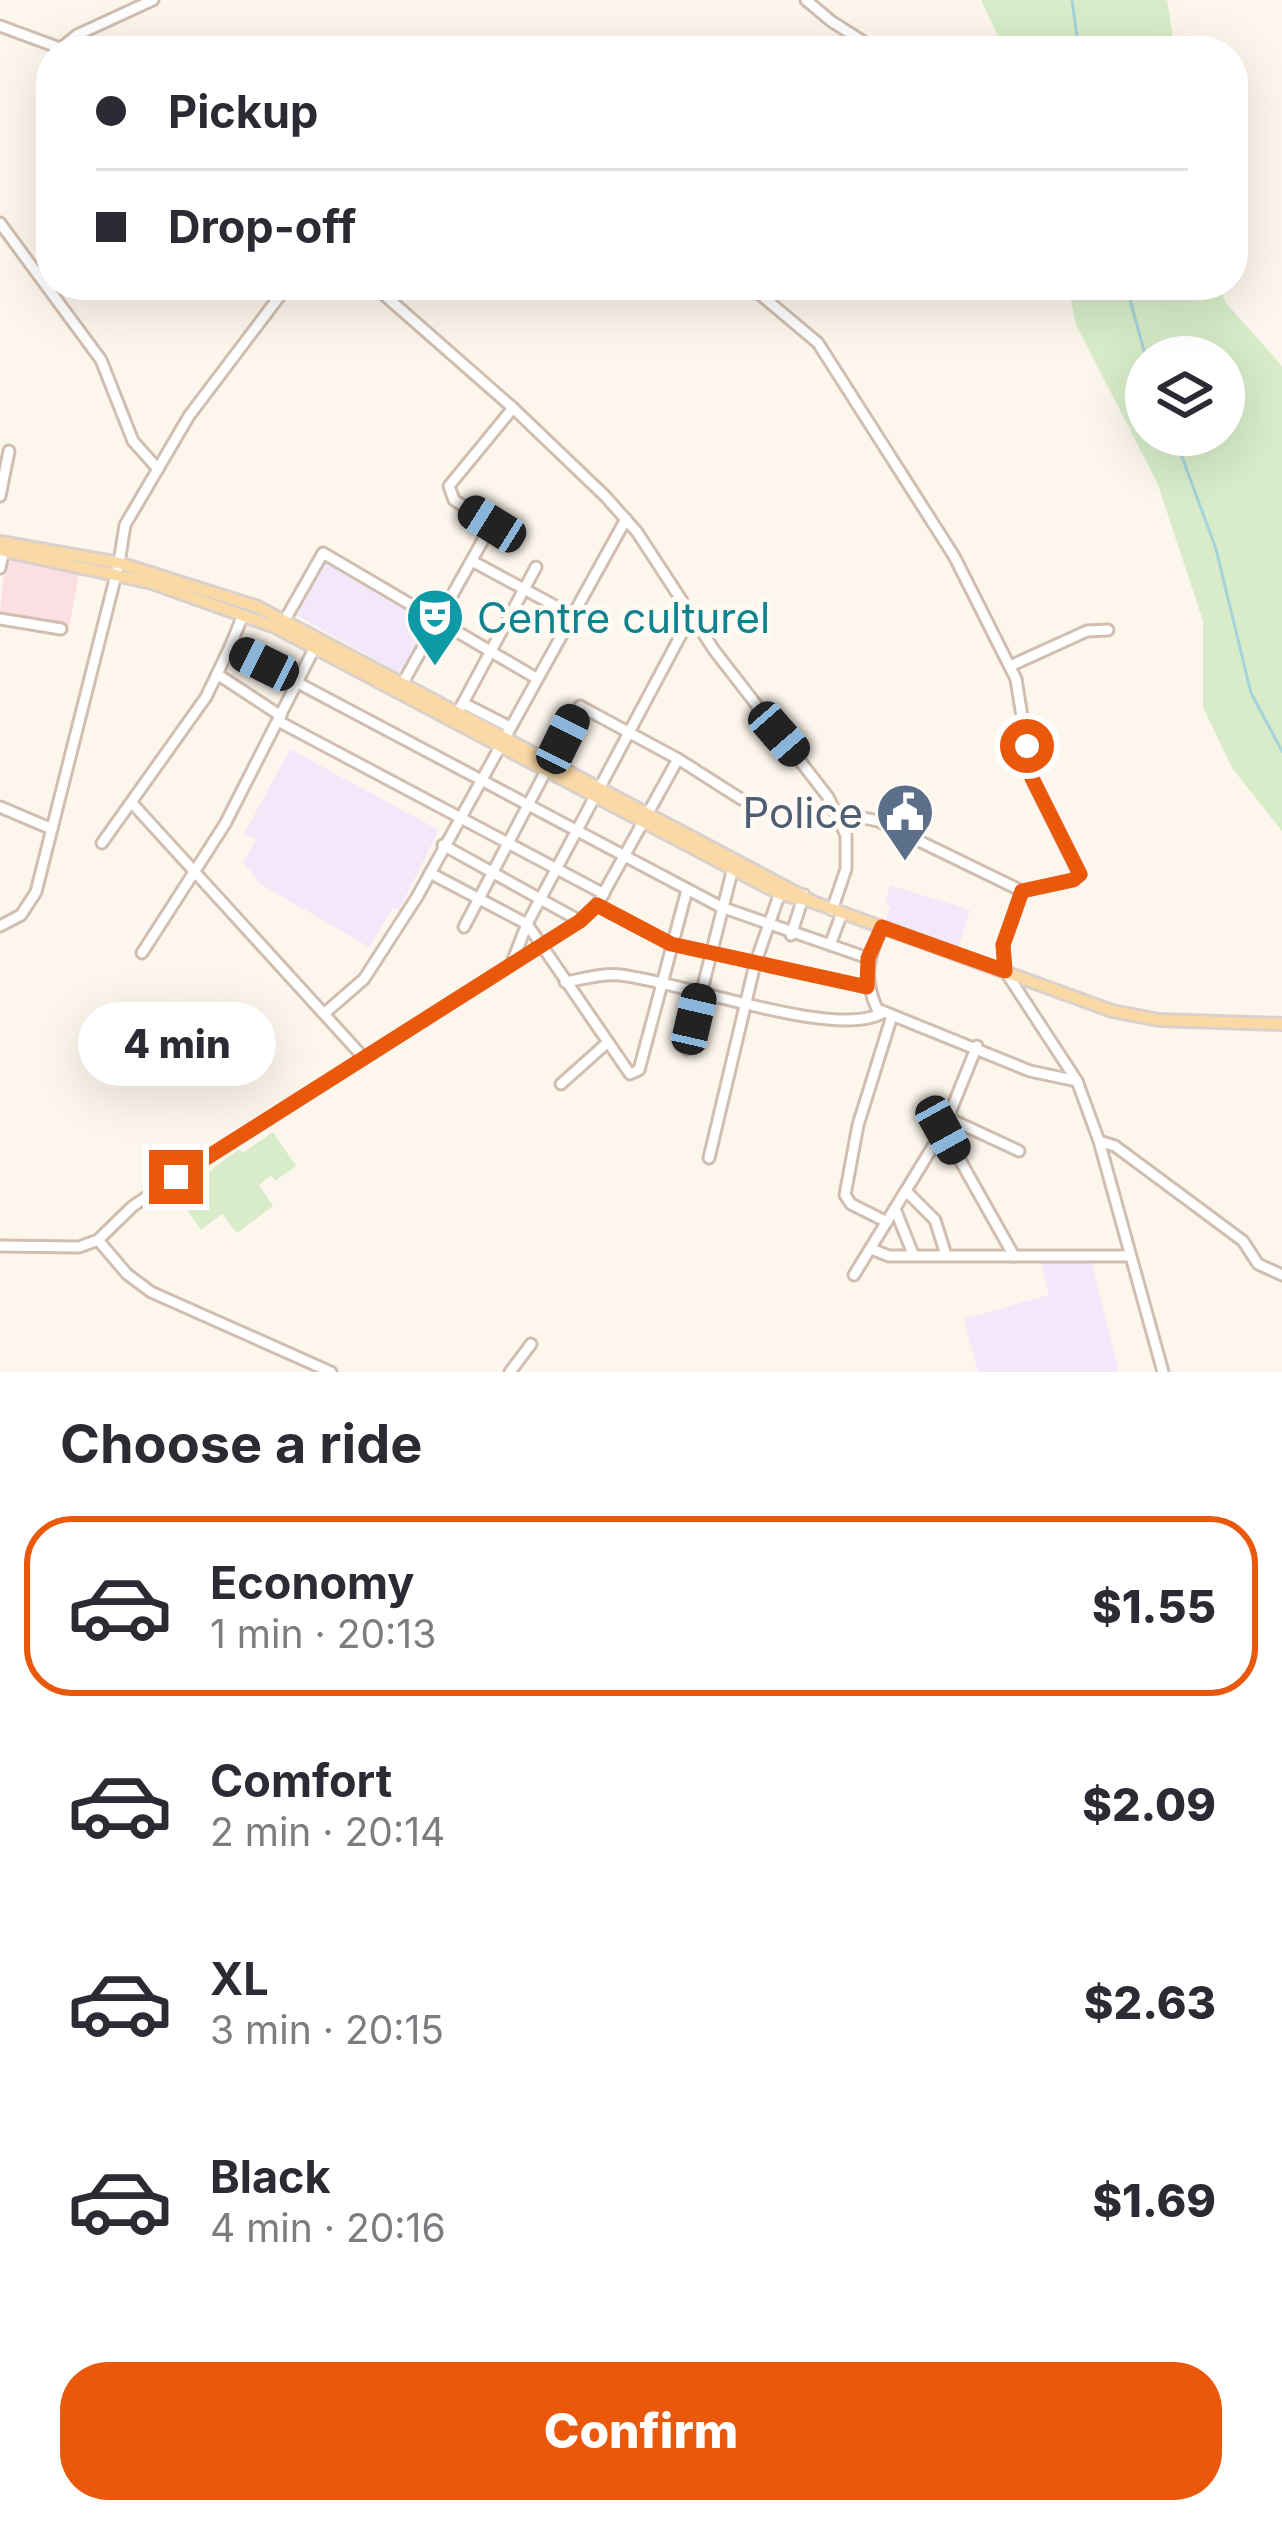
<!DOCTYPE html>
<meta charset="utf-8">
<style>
:root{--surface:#fff;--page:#f2f2f3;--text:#2b2b33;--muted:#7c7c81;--line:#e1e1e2;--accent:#ea580c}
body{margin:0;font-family:Inter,sans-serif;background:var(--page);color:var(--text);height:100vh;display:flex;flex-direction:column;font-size:45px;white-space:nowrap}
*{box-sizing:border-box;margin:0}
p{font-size:39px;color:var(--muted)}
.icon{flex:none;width:66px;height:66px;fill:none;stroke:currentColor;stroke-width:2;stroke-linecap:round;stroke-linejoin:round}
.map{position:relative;height:1372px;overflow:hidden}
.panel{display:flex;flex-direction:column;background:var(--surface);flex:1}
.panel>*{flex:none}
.top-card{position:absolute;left:36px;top:36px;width:1212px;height:264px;border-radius:48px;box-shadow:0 12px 48px #0002;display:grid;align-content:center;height:264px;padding:0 60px;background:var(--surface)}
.controls{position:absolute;left:1125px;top:336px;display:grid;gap:24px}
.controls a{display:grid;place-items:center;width:120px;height:120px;border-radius:50%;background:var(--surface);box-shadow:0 12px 48px #0002;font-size:60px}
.end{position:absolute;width:54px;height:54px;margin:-27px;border:15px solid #ea580c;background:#fff;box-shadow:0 0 0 6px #fff}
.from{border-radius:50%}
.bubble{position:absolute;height:84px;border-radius:42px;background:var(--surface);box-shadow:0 12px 48px #0002;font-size:39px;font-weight:800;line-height:84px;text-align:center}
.car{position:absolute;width:36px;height:72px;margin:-36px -18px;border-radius:15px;box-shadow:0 0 9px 3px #0007;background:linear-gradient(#222 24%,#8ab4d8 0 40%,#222 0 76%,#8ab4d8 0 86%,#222 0)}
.top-card b{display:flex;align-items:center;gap:42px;height:114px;font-size:45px}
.top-card b+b{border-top:3px solid var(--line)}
.top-card i{width:30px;height:30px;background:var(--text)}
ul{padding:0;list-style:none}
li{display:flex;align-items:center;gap:36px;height:180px;margin:0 24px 18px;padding:0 36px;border:6px solid transparent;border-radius:48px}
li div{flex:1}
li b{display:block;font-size:45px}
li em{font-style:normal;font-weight:800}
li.active{border-color:var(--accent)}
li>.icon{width:108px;height:108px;stroke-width:1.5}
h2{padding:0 60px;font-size:54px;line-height:144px}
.cta{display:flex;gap:24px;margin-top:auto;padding:24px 60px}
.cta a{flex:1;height:138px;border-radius:48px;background:var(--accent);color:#fff;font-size:48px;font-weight:800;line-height:138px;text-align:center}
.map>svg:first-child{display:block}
</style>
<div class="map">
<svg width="1282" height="1372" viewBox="0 0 1282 1372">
<rect width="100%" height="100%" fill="#fdf6ec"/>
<!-- education -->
<g fill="#f3e8fa">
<path d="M325,560L431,623L403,675L294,614Z"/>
<path d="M290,749L439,830L399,910L393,908L369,947L260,884L243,862L256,840L244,834Z"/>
<path d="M890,885L970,910L958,948L885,924L891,907L885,904Z"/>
<path d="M1091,1261L1119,1372H978L964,1319L1049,1295L1041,1263Z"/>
</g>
<!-- medical -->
<path fill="#fbdfe3" d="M5,559L79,574L69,628L0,615Z"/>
<!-- green -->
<g fill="#d8ecc9" fill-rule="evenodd">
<path d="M981,0H1167L1175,51H1005Z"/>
<path d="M1068,285H1219L1226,303L1282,366V831L1232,768L1203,707V621L1157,482L1076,325ZM1224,357V435H1146V357Z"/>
<path d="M273,1132L296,1166L275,1181L271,1175L259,1185L273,1206L237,1233L222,1214L201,1230L177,1195L238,1150L244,1152Z"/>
</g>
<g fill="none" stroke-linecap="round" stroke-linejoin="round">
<!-- stream -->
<g stroke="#a5d3da" stroke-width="3">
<path d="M1072,0L1079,51"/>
<path d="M1126,285L1146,358"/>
<path d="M1174,435L1216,549L1251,693L1282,751"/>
</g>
<!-- minor casing -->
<g stroke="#d1beb0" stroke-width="15">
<g id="minor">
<path d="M806,0L831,21L878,51"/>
<path d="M0,26L68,51"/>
<path d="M61,48L77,35L153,0"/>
<path d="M0,223L101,360L133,441L158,469"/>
<path d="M373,285L513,408L605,496L637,532L714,650L828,797L846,835V869L832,910"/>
<path d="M749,285L818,343L954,556L1016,679L1032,779L1080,875L1073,880L1022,891L1003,945L1005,971L1077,1081L1099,1141L1163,1372"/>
<path d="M0,496L9,451"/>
<path d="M472,561L572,615"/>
<path d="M0,568L5,544"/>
<path d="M243,615L230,647L721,907L868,958"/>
<path d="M0,619L61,629"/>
<path d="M282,625L323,553L536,678"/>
<path d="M1010,666L1087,631L1108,630"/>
<path d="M217,674L281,716"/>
<path d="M400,688L492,524L454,500L449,486L513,408"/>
<path d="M463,703L510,727"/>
<path d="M457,714L536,567"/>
<path d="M278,721L604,894"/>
<path d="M132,803L364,1058"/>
<path d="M0,807L52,829"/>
<path d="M835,812L878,821L1022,891"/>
<path d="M102,843L206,697L230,647"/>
<path d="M443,845L580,921"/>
<path d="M430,873L527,924L630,1074L639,1070L687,890"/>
<path d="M597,905L671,944L867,987"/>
<path d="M0,926L21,915L36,892L119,563L125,525L189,416L288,285"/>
<path d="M464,927L580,706L678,759L741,799"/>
<path d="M882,927C868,958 863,977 877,1009L1030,1071L1077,1081"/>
<path d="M791,935L804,895"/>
<path d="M830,945L842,913"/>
<path d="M142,953L225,824L315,647"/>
<path d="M511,965L527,924L691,616"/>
<path d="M565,982C583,979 603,973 620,975C679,981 836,1040 882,1013"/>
<path d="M326,1012L364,979L417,897L626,519"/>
<path d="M687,1049L733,868"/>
<path d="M561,1084L608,1042"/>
<path d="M948,1118L1019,1151"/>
<path d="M943,1130L1014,1256"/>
<path d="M1099,1141L1115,1146L1243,1241L1258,1264L1282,1275"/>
<path d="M709,1158L755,964L781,890"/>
<path d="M906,1191L935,1220L946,1255"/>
<path d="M895,1209L913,1254"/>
<path d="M887,1222L851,1204L845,1195L858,1125L892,1016"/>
<path d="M98,1240L127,1274L151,1292L331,1372"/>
<path d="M0,1246L79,1247L98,1240L133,1206L177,1177L580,921L597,905L678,759"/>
<path d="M871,1249L889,1256H1130"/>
<path d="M854,1275L943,1130L977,1046"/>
<path d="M510,1372L531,1344"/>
</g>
</g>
<!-- major casing -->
<g stroke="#dad1cd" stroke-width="16">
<g id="major">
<path d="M0,542L119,563L258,607L810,900"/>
<path d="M0,550L152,583L275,627L780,894L813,902L1112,1011L1159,1020L1282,1024"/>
</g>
</g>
<!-- minor -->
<use href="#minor" stroke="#fff" stroke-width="9"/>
<!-- major -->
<use href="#major" stroke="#fbd9a5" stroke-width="10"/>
</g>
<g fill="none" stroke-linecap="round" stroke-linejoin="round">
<!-- route -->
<path stroke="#ea580c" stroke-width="15" d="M176,1177L580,921L597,905L671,944L867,987L868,958L882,927L1005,971L1003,945L1022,891L1073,880L1080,874L1032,778L1027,746"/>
</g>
<!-- icons -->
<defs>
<g id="theatre-pin" transform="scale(3)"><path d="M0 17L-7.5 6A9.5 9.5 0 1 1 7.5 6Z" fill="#0f9aa8" stroke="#fffaf3"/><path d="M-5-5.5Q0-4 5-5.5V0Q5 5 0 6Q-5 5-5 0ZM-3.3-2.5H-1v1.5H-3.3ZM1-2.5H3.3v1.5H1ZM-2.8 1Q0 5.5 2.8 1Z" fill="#fff"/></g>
<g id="civic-pin" transform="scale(3)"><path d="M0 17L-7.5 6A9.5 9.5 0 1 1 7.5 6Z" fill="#5c6f8a" stroke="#fffaf3"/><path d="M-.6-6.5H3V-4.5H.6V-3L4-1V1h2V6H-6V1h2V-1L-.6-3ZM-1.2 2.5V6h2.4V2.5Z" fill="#fff"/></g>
</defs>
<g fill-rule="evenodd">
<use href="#theatre-pin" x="435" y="617"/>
<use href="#civic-pin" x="905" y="812"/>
</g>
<g text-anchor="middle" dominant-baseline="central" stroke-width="10" stroke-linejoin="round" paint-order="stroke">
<!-- culture labels -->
<g font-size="42" fill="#0d838f" stroke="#fffaf3" text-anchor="start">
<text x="477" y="617">Centre culturel</text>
</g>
<!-- service labels -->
<g font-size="42" fill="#4e5e75" stroke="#fffaf3" text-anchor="end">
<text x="863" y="812">Police</text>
</g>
</g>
</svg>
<div class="controls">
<a><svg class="icon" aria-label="layers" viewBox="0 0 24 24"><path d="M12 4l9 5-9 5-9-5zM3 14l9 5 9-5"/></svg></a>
</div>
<i class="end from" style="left:1027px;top:746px"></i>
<i class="end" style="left:176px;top:1177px"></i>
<div class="bubble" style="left:78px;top:1002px;width:198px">4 min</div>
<i class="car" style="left:492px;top:524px;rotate:302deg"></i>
<i class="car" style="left:264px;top:664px;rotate:296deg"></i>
<i class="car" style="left:779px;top:734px;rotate:139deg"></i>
<i class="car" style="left:563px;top:739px;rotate:26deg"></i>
<i class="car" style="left:694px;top:1019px;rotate:13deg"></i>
<i class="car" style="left:943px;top:1130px;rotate:151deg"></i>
<div class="top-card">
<b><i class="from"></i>Pickup</b>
<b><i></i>Drop-off</b>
</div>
</div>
<section class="panel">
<h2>Choose a ride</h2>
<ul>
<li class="active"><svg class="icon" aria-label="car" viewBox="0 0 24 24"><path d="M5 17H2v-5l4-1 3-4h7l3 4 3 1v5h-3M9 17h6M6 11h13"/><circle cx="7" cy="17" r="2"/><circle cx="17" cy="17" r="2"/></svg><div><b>Economy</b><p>1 min · 20:13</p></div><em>$1.55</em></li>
<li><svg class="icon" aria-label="car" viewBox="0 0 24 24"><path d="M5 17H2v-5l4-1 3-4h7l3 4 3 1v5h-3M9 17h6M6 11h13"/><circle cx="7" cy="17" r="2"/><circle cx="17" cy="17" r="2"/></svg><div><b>Comfort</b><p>2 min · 20:14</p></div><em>$2.09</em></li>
<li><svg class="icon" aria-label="car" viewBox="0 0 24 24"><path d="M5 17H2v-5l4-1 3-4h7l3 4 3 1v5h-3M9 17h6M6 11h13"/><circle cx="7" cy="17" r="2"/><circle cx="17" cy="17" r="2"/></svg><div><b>XL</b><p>3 min · 20:15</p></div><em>$2.63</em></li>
<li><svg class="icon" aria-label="car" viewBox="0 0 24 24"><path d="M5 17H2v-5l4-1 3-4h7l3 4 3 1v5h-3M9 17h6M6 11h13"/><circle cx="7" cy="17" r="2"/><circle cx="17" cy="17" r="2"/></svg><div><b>Black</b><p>4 min · 20:16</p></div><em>$1.69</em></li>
</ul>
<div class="cta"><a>Confirm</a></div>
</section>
